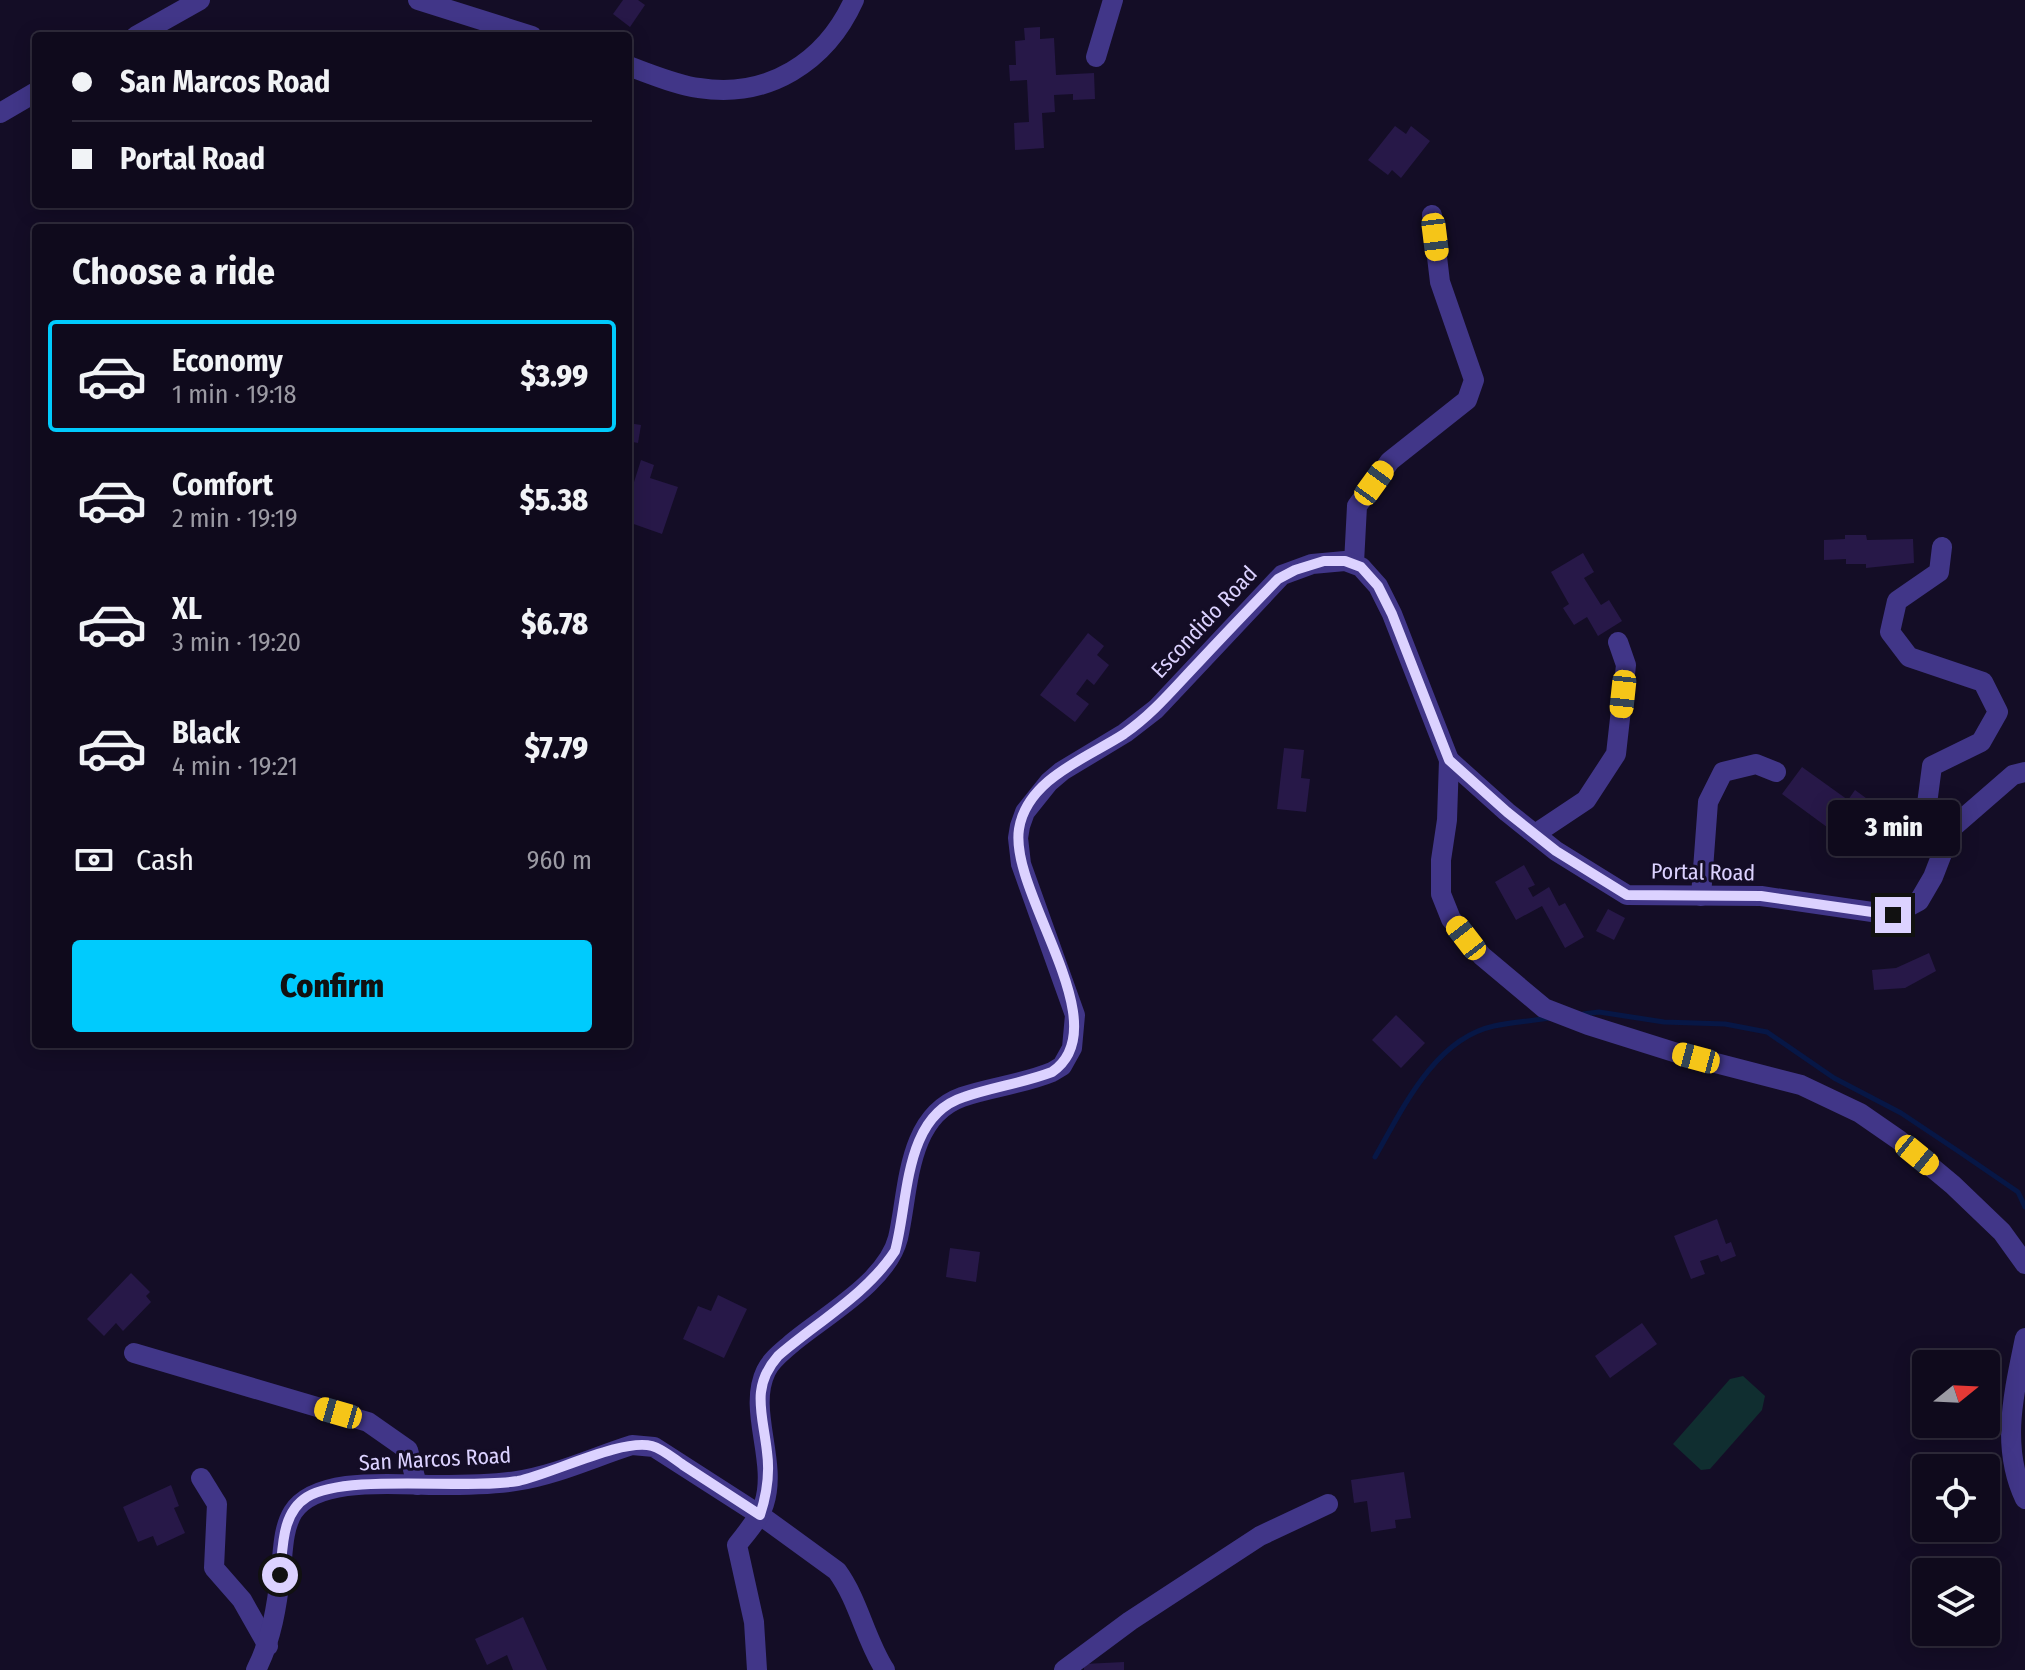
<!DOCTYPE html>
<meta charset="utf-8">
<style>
:root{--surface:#0f0a1c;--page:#181325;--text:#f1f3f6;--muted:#9b9aa3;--line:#2f2b3b;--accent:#00cbfd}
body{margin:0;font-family:"Fira Sans Condensed",sans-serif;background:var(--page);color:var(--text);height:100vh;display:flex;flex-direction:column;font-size:30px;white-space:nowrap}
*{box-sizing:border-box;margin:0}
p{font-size:26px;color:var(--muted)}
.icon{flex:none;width:44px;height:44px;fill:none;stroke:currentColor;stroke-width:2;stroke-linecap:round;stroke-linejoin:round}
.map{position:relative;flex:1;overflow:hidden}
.drawer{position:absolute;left:32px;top:224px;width:600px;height:824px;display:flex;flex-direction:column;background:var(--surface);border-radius:8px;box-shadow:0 4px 20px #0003,0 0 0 2px var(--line)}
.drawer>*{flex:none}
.banner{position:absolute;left:32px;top:32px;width:600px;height:176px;border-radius:8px;box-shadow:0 4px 20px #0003,0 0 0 2px var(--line);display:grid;align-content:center;height:176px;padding:0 40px;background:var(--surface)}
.needle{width:52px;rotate:72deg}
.buttons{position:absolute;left:1912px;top:1350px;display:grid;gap:16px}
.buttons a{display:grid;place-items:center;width:88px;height:88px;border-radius:8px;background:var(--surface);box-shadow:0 4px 20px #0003,0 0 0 2px var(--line);font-size:40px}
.end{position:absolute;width:36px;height:36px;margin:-18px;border:10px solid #dcd2ff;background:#111;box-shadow:0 0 0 4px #111}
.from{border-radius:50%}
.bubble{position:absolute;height:56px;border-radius:8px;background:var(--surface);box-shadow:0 4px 20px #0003,0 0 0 2px var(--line);font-size:26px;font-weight:800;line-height:56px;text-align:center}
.car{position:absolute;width:24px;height:48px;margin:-24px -12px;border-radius:10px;box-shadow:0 0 6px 2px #0007;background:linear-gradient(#f5c518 24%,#345 0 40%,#f5c518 0 76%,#345 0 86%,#f5c518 0)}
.banner b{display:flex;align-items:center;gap:28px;height:76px;font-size:30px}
.banner b+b{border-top:2px solid var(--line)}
.banner i{width:20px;height:20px;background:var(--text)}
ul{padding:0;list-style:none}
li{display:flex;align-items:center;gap:24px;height:112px;margin:0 16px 12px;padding:0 24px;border:4px solid transparent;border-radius:8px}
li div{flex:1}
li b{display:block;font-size:30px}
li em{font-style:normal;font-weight:800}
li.on{border-color:var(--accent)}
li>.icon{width:72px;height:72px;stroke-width:1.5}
h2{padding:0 40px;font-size:36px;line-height:96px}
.pay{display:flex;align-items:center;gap:20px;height:88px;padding:0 40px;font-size:30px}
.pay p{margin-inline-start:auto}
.action{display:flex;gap:16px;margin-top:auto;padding:16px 40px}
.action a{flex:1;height:92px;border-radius:8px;background:var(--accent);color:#111;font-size:32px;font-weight:800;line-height:92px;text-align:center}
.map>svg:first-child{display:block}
</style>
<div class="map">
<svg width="2025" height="1670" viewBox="0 0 2025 1670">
<rect width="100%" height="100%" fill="#140d26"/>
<!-- pitch -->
<path fill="#102e30" d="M1743,1376L1765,1396L1762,1410L1710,1469L1701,1470L1673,1444L1730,1379Z"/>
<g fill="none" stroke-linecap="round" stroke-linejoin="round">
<!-- stream -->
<g stroke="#071746" stroke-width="5">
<path d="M1583,1014L1599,1012L1664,1022L1725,1024L1767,1032L1834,1078L1901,1113L1958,1151L2018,1192L2025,1207"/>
<path d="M1375,1157C1402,1110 1434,1039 1494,1026C1512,1022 1531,1021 1550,1018"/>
</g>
</g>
<!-- building -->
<g fill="#271848">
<path d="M623,0H638L645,5L630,27L613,14Z"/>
<path d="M1040,27V39L1054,38L1056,75L1094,73L1095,99L1073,100V94L1054,95L1055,112L1042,113L1044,148L1015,150L1014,123L1029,122L1027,80L1010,81L1009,65H1016L1015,41L1025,40L1024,28Z"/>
<path d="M1395,126L1406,134L1411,126L1430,141L1401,178L1392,170L1388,175L1368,160Z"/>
<path d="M628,423L641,425L638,443L628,441Z"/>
<path d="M641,460L654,465L650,478L678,487L662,534L628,522V501Z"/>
<path d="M1845,535H1866L1867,540L1913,539L1914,563L1866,568V564H1846V559L1824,560V540L1845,539Z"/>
<path d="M1583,553L1594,572L1584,578L1601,605L1609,600L1622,621L1598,636L1587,617L1574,625L1563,608L1569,604L1551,572Z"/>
<path d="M1088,633L1104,646L1097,655L1109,665L1094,685L1087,679L1076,694L1089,704L1075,722L1040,695Z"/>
<path d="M1284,748L1304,750L1301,778L1310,779L1306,812L1277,809Z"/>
<path d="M1802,767L1848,800L1855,790L1874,804L1854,833L1837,821L1831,830L1782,794Z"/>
<path d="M1524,865L1535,885L1528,888L1533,897L1549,887L1559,906L1565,903L1584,937L1565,948L1542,906L1516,920L1495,882Z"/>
<path d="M1608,909L1625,918L1614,940L1596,931Z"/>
<path d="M1929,953L1936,971L1905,988L1874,990L1872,970L1896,968Z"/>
<path d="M1396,1015L1425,1043L1401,1068L1372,1040Z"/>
<path d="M1717,1219L1726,1244L1731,1242L1736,1256L1721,1262L1718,1255L1700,1261L1705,1274L1691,1279L1674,1236Z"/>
<path d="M950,1248L980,1252L976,1282L946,1277Z"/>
<path d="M131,1273L150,1292L146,1296L151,1302L123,1331L116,1323L104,1336L87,1319Z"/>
<path d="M718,1295L747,1309L724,1358L683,1339L698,1306L711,1311Z"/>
<path d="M1642,1323L1657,1344L1610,1378L1595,1356Z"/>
<path d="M1404,1472L1411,1518L1395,1520L1396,1528L1371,1532L1367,1501L1354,1503L1351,1480Z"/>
<path d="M171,1485L179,1506L174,1508L185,1533L157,1546L153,1536L138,1542L123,1507Z"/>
<path d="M523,1617L547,1670H513L507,1655L487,1665L475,1639Z"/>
<path d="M1124,1662V1670H1084V1664Z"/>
</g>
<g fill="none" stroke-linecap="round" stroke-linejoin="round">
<!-- minor -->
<g stroke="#413688" stroke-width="20">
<path d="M418,0L532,36"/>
<path d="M136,36L200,0"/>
<path d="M1096,57L1113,0"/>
<path d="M628,66C651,74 676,85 699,88C768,99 826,62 854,0"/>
<path d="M0,113L36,92"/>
<path d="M1942,547L1939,572L1897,601L1890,632L1909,657L1983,682L1998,712L1981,742L1932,766L1927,804L1952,828"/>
<path d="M1354,563L1357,506L1390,461L1467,400L1474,380L1440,282L1432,215"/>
<path d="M1449,760L1507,812L1556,851L1627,895L1761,896L1893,915L1919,901L1933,877L1952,828L2013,775L2025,772"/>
<path d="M1535,834L1586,800L1616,754L1626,665L1618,642"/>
<path d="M1701,896L1708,802L1723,772L1756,764L1776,772"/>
<path d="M2025,1338C2014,1392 2000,1447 2025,1499"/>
<path d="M134,1353L368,1422L408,1450L417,1485"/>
<path d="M201,1478L217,1504L214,1568L242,1600L268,1646"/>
<path d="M256,1670C272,1639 277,1605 281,1570C283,1551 283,1528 293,1512C317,1475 399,1485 437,1485C463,1485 491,1485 516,1481C556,1475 594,1457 632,1445L654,1447L760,1515L837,1571C859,1601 865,1639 885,1670"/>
<path d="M757,1670L754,1622L737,1545C747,1532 759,1519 764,1504C778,1461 747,1410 766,1371C771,1360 782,1352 791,1344C824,1316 887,1282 898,1238C909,1191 906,1117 962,1097C991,1087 1023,1084 1052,1072L1062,1066L1072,1048L1075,1015L1021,864L1018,838L1020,826L1025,812L1049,782L1062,771L1125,733L1156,709L1282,575L1312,564L1345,561L1361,567L1378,586L1392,614L1449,760L1447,820L1441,860V894L1451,919L1482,956L1544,1008L1588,1025L1677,1053L1801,1085L1860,1113L1899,1140L1953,1185L2002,1232L2025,1264"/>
<path d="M1064,1670L1130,1621L1260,1536L1328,1504"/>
</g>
</g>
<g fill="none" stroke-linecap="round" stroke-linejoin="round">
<!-- route -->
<path stroke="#dcd2ff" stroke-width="10" d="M280,1575C283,1549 281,1513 307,1497C347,1473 465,1490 518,1481C552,1474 622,1438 652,1446C663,1449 674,1459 683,1465C709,1482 734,1498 760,1515C767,1494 770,1474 767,1452C763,1414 750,1388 778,1356C816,1323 867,1294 895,1251C909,1201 903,1116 964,1097C993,1087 1023,1083 1052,1072C1120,1026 1009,894 1019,829C1027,779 1087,758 1124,734C1153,714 1174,688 1198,663C1224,635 1251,607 1278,579L1295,570L1324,561H1345L1361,567L1378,586L1392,614L1449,760L1507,812L1556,851L1627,895L1761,896L1893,915"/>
</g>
<g text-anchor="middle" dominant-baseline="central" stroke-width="6" stroke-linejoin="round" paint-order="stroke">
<!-- street labels -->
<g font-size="22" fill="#dcd2ff" stroke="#140d26">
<text transform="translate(1204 622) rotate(-47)">Escondido Road</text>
<text transform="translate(1703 872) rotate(1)">Portal Road</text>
<text transform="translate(435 1459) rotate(-3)">San Marcos Road</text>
</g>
</g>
</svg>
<div class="buttons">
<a><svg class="needle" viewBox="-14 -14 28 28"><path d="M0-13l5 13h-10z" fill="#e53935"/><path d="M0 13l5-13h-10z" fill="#9b9aa3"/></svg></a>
<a><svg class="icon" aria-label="locate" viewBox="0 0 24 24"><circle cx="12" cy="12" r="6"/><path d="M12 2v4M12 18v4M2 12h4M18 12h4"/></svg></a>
<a><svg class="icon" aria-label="layers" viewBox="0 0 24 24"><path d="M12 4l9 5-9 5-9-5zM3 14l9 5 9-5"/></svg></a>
</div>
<i class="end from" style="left:280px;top:1575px"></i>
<i class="end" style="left:1893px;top:915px"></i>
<div class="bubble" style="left:1828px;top:800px;width:132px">3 min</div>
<i class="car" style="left:1435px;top:237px;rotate:173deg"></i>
<i class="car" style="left:1374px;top:483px;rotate:36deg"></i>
<i class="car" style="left:1623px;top:694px;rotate:186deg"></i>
<i class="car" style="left:1466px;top:938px;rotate:322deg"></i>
<i class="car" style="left:1696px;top:1058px;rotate:285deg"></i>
<i class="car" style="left:1917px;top:1155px;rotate:129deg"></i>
<i class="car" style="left:338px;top:1413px;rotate:286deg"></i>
<div class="banner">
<b><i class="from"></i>San Marcos Road</b>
<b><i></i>Portal Road</b>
</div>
<section class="drawer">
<h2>Choose a ride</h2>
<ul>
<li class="on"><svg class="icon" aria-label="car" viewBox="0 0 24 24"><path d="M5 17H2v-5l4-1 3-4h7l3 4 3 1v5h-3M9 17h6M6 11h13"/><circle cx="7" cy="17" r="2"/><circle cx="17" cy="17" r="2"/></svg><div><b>Economy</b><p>1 min · 19:18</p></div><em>$3.99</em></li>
<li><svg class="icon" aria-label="car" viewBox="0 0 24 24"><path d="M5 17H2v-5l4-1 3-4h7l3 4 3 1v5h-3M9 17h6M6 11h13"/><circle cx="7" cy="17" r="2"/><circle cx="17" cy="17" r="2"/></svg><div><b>Comfort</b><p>2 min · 19:19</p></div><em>$5.38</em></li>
<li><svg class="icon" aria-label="car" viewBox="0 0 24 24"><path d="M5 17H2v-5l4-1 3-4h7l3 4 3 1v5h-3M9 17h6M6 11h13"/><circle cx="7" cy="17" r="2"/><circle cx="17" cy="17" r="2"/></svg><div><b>XL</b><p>3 min · 19:20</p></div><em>$6.78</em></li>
<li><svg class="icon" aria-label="car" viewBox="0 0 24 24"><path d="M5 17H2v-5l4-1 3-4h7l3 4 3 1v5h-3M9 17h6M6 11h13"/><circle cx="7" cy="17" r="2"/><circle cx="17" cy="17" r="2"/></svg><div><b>Black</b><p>4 min · 19:21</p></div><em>$7.79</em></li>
</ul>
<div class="pay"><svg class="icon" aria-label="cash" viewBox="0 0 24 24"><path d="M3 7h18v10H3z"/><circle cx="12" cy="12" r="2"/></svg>Cash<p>960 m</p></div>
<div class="action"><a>Confirm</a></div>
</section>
</div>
